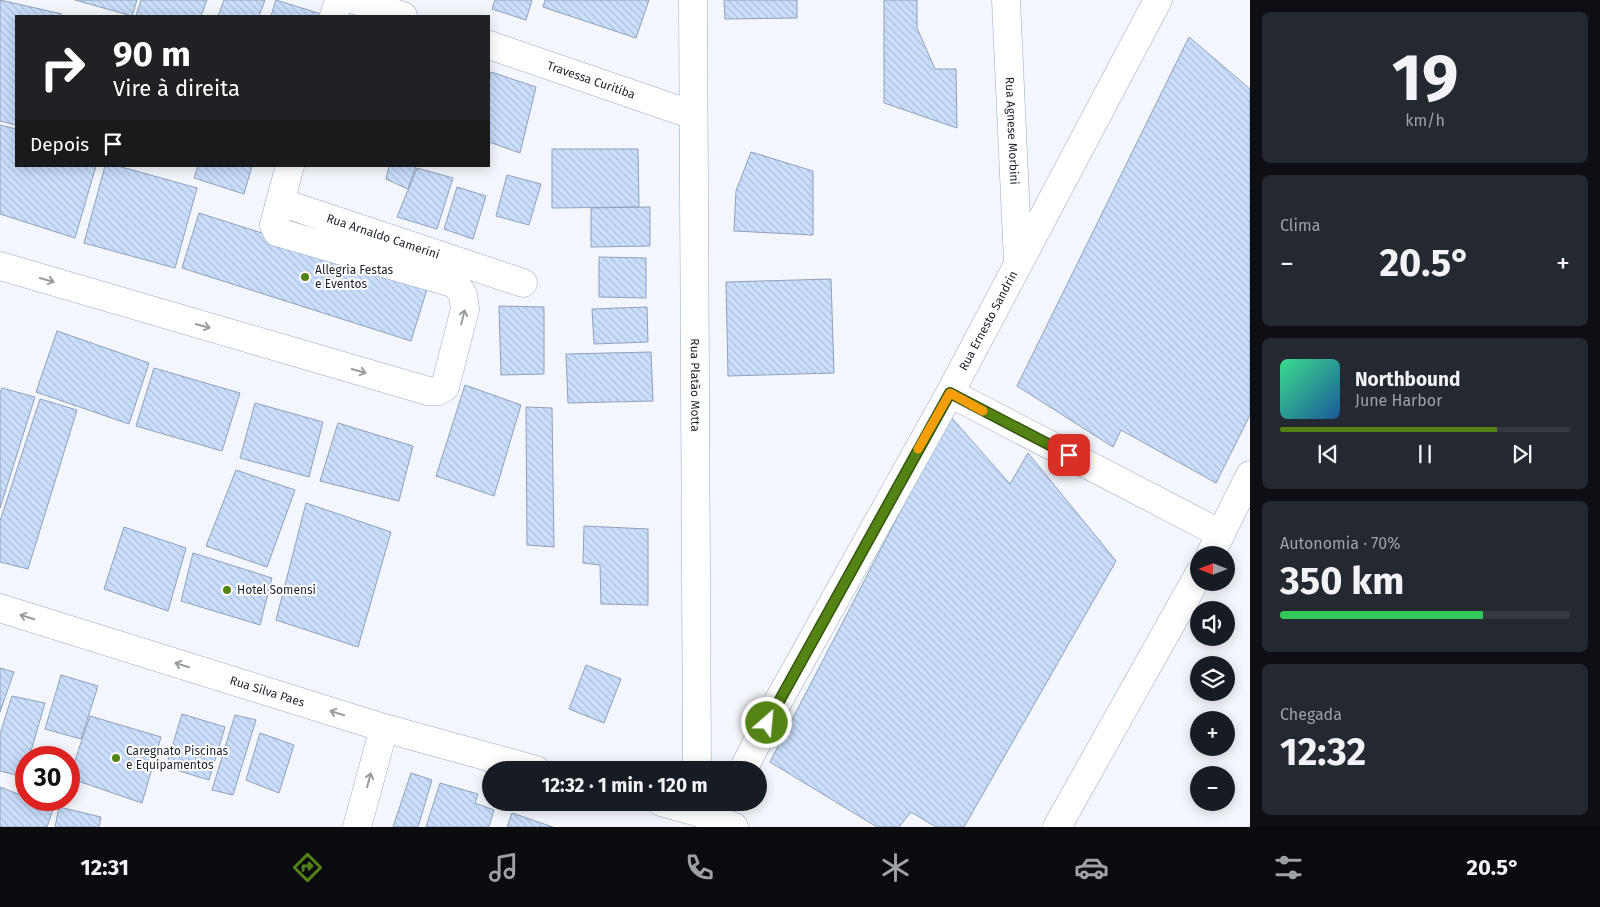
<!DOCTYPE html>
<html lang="pt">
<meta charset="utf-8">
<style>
body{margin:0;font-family:"Fira Sans",sans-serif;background:#242831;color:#f1f3f6;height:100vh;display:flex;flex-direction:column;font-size:19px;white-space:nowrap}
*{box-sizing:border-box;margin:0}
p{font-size:16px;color:#9ea1a6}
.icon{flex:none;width:28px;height:28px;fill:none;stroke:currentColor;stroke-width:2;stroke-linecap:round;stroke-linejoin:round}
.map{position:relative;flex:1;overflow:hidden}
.sheet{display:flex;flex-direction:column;gap:12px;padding:12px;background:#0d0f14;width:350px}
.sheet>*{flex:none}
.guide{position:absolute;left:15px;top:15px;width:475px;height:152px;border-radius:0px;box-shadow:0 2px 12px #0003;background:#202124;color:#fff;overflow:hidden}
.needle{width:32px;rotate:270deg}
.buttons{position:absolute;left:1190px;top:546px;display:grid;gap:10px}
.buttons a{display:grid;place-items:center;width:45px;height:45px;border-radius:50%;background:#171b24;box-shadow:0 2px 12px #0003;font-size:25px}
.speed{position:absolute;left:15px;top:746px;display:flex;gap:10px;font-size:25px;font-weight:700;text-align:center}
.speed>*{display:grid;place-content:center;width:65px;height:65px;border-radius:50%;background:#171b24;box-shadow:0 2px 12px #0003;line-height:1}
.speed .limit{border:8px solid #d22;background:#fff;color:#111}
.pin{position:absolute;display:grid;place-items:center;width:42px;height:42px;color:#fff;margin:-21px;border-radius:10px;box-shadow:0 2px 8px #0006}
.me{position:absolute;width:55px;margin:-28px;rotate:27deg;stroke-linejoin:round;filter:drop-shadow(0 0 4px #0008)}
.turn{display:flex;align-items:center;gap:18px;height:105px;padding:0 15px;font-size:22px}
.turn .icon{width:65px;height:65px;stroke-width:2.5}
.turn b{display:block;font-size:35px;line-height:42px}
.then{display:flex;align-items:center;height:48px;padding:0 15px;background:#0003;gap:10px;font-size:19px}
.big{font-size:38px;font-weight:700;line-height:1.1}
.sheet .tile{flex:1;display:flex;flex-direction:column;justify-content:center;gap:8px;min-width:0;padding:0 18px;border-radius:8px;background:#242831}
.sheet .dial{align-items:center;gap:0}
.dial b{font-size:65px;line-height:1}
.song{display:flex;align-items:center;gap:15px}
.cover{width:60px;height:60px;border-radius:8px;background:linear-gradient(135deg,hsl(150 70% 55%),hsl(210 70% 35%))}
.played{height:5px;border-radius:2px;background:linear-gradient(90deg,#528314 75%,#363941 75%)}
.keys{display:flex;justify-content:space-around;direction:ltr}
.heat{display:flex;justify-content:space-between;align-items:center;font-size:28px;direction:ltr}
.charge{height:8px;border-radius:4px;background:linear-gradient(90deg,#34c759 70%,#363941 0)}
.trip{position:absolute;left:482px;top:761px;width:285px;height:50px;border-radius:25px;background:#171b24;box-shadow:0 2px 12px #0003;font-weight:700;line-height:50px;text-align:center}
.menu{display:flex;height:80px;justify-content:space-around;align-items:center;background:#090b0e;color:#9ea1a6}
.menu .icon{width:35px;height:35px}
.menu .on{color:#528314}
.menu b{font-size:22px;color:#f1f3f6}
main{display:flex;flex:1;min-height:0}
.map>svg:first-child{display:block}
.building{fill:url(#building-back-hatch);stroke:#8fa1ba}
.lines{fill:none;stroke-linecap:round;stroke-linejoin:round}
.minor-casing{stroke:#98a9c3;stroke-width:29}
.major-casing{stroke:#98a9c3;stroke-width:29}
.minor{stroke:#fff;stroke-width:28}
.major{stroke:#fff;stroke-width:28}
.oneway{stroke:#999ca0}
.route-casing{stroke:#35550d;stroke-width:12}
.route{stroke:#528314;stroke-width:9}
.slow{stroke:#f59e0b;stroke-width:9}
.poi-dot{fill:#528314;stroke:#fff;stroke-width:2}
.labels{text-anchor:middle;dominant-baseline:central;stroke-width:4;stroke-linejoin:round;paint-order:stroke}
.street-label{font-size:12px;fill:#1d232d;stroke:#fff}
.poi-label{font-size:12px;fill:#1d232d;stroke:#fff;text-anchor:start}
</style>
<main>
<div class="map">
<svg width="1250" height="827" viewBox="0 0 1250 827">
<defs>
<pattern id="building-back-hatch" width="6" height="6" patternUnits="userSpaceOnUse" patternTransform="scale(1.25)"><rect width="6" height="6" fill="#cadffd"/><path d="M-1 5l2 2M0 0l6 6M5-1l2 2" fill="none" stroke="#adbfd9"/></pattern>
</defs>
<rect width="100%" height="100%" fill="#f3f6fc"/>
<g class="building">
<path d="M0,0L62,14L61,16H16V125L0,121Z"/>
<path d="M75,0H137L132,16Z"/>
<path d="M141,0H207L201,16H136Z"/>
<path d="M224,0H265L259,16H218Z"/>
<path d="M276,0L321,14L320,16H271Z"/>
<path d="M495,0H532L526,20L492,9Z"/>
<path d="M545,0H649L636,38L543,7Z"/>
<path d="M724,0H797V18L725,19Z"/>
<path d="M884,0H917V28L935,69H956L957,128L884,103Z"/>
<path d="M1189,37L1250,89V415L1216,483L1121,430L1113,447L1017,386Z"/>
<path d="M491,72L536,87L520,153L489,142V80Z"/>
<path d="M0,125L16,129V166H96L75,238L0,214Z"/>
<path d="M552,149H638L639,207L552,208Z"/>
<path d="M751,152L813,171V235L734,231L736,191Z"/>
<path d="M105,166H118L197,188L175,268L84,243Z"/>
<path d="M198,166H252L244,194L194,178Z"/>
<path d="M389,166H416L408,189L386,179Z"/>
<path d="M417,168L453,178L437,229L397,217Z"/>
<path d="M507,175L541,184L529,225L496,216Z"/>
<path d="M457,187L486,196L473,239L444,229Z"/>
<path d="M650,207V246L591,247V208Z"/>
<path d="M199,213L428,286L411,341L182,268Z"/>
<path d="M599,257L646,258V298L599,297Z"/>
<path d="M831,279L834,373L728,376L726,282Z"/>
<path d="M499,306L544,307V374L501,375Z"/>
<path d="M647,307L648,342L594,344L592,309Z"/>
<path d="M57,331L149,363L129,424L36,392Z"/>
<path d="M651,352L653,401L568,403L566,354Z"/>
<path d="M154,368L240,393L222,451L136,426Z"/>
<path d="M465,385L521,405L494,496L436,476Z"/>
<path d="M2,388L35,397L0,508V393Z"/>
<path d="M40,399L77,410L28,569L0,562V521Z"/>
<path d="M255,403L323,422L309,477L240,458Z"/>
<path d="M526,407L552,408L554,547L527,545Z"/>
<path d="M950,416L1010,484L1028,453L1116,561L964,827H936L911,812L899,827H877L770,762Z"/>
<path d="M338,423L413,446L399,501L320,481Z"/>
<path d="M236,470L295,490L267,567L206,546Z"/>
<path d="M306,503L391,532L358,647L276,620Z"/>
<path d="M584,526L648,529V605L601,604L600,565L583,563Z"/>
<path d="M124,527L186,548L168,611L104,589Z"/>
<path d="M193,553L272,578L260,625L181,601Z"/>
<path d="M586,665L621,679L604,723L569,709Z"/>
<path d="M0,668L14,672L0,712Z"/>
<path d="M61,675L98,686L81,739L45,729Z"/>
<path d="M12,696L45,703L29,758H26L24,777L0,771V734Z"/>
<path d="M182,714L225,727L209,780L166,767Z"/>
<path d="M235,715L256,720L233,795L212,790Z"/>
<path d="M90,716L161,737L142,803L69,778Z"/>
<path d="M260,733L294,745L279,793L246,780Z"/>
<path d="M411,773L432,780L418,827H393Z"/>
<path d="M440,783L478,794L475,803L494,810L489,827H426Z"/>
<path d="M0,787L26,797V800H36L54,806L47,827H0Z"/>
<path d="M59,807L101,817L99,827H55Z"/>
<path d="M512,813L553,827H507Z"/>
</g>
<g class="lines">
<defs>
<g id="minor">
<path d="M355,0L403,16"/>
<path id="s1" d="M693,0L697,770"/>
<path id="s2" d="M1006,0L1018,262"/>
<path d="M334,16L339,0"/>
<path id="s3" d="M489,45L693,115"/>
<path id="s4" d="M290,166L280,202L523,283"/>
<path d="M0,266L428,391H439L445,387L465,309L463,295L456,284L277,232L274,225L280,202"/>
<path d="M950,393L1221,534"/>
<path d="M1210,555L1250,475"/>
<path d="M384,728L536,770"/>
<path id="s5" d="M743,770L775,707L950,393L1158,0"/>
<path d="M661,802L697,812L734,827"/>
<path d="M1057,827L1199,574"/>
</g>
<g id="major">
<path id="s6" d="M0,608L384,728L357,827"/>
</g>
</defs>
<use href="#minor" class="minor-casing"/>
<use href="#major" class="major-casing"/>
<use href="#minor" class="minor"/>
<use href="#major" class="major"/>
</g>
<defs><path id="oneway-shaft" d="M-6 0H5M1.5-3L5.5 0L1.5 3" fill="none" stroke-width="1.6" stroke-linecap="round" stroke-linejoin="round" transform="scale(1.25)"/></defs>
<g class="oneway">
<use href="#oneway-shaft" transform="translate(47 280) rotate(16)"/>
<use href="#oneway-shaft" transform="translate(463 317) rotate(-76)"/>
<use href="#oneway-shaft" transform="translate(203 326) rotate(16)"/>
<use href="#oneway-shaft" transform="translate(359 371) rotate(16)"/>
<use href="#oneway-shaft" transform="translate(27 617) rotate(-162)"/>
<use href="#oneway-shaft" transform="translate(182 665) rotate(-163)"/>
<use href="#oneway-shaft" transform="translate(337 713) rotate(-163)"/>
<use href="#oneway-shaft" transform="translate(369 780) rotate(-75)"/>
</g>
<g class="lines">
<defs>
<path id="route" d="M767,723L950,393L1069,455"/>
</defs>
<use href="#route" class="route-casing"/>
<use href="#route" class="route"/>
<path class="slow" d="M918,449L950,393L983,411"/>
</g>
<g class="poi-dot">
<circle cx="305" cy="277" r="5"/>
<circle cx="227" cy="590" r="5"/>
<circle cx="116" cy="758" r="5"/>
</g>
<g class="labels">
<g class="street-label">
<text stroke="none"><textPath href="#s3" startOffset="108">Travessa Curitiba</textPath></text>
<text stroke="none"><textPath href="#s2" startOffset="131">Rua Agnese Morbini</textPath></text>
<text stroke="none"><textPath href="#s4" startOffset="146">Rua Arnaldo Camerini</textPath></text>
<text stroke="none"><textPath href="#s5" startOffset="512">Rua Ernesto Sandrin</textPath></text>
<text stroke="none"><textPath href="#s1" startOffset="385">Rua Platão Motta</textPath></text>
<text stroke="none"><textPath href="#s6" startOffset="280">Rua Silva Paes</textPath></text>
</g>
<g class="poi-label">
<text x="315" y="270">Allegria Festas<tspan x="315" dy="14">e Eventos</tspan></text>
<text x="237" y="590">Hotel Somensi</text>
<text x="126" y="751">Caregnato Piscinas<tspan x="126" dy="14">e Equipamentos</tspan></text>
</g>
</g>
</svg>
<div class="buttons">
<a><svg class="needle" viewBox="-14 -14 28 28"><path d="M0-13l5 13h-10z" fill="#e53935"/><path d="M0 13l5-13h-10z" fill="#9ea1a6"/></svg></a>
<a><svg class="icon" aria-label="sound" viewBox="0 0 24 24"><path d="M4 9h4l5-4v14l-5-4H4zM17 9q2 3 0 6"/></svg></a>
<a><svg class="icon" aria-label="layers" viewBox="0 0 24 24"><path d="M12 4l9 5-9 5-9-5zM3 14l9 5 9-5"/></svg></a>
<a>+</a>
<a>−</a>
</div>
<div class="speed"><div class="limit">30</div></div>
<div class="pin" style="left:1069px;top:455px;background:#d93025"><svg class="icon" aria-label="arrive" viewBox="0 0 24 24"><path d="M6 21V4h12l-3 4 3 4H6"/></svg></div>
<svg class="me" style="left:767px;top:723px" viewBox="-20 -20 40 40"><circle r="17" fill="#528314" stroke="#fff" stroke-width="3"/><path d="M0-11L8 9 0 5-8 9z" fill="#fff"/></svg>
<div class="trip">12:32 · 1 min · 120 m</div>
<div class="guide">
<div class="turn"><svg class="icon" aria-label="right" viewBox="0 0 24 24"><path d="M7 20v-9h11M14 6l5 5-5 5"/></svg><div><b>90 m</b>Vire à direita</div></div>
<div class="then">Depois<svg class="icon" aria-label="arrive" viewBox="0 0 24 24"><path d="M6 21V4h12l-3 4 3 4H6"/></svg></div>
</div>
</div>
<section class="sheet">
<div class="tile dial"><b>19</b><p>km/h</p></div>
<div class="tile"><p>Clima</p>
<div class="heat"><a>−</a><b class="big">20.5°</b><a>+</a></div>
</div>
<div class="tile">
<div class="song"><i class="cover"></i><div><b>Northbound</b><p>June Harbor</p></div></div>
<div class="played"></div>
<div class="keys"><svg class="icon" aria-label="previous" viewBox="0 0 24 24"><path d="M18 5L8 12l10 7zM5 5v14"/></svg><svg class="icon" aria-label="pause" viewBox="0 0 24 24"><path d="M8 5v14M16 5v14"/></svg><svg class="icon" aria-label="next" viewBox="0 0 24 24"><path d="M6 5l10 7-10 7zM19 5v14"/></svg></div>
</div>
<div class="tile"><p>Autonomia · 70%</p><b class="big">350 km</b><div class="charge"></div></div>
<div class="tile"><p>Chegada</p><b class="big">12:32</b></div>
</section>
</main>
<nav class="menu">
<b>12:31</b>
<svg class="icon on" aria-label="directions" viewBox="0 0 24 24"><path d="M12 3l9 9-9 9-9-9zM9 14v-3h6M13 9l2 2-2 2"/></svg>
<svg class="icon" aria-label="music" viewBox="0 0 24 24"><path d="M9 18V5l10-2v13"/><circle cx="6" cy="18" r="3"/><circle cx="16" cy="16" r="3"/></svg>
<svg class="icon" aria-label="phone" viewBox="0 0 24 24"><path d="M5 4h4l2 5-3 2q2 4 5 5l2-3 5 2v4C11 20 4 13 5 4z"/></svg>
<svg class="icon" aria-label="climate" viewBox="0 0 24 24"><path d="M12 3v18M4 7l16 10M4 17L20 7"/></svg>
<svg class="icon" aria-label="car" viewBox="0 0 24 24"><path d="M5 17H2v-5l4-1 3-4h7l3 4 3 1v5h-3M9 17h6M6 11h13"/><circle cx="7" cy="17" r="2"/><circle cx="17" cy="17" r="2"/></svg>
<svg class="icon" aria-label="filters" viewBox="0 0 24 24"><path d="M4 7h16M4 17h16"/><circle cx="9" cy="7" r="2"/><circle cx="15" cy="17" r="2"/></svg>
<b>20.5°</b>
</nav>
